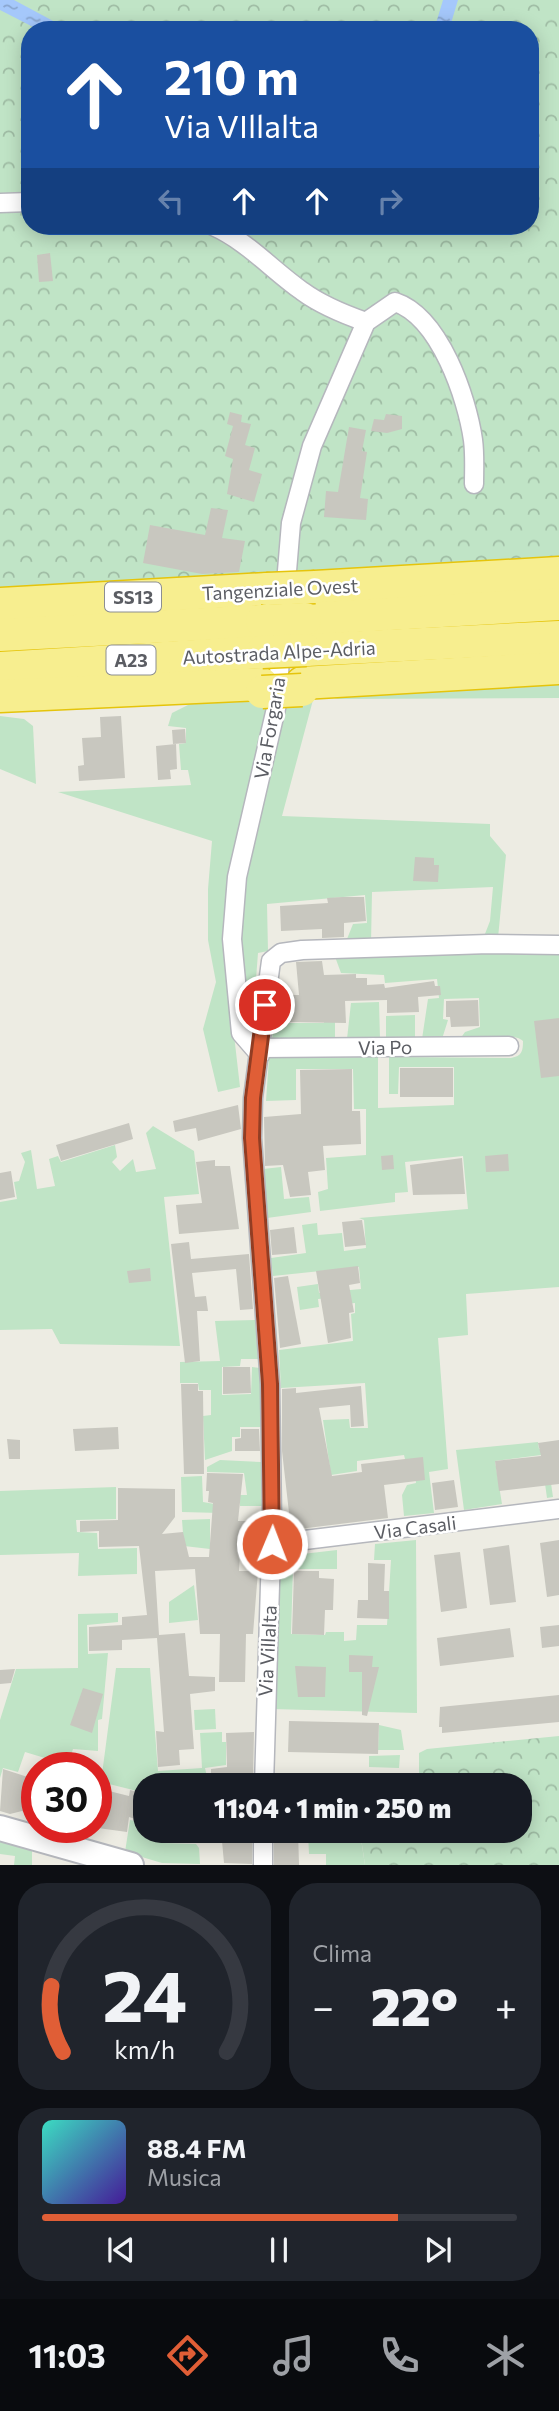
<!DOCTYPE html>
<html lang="it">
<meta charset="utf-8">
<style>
body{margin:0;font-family:Commissioner,sans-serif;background:#20242c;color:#f1f3f6;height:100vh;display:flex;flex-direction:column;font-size:26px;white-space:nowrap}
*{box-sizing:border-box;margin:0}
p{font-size:23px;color:#9ea1a6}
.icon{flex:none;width:38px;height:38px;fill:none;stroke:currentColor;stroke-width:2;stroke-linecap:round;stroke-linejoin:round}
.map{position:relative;height:1865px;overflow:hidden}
.drawer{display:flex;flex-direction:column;gap:18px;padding:18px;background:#0d0f14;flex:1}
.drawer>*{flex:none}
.guide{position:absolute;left:21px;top:21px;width:518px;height:214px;border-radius:28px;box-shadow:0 4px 18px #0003;background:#1a4fa0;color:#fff;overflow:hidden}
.speed{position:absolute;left:21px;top:1752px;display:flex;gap:14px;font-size:35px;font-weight:700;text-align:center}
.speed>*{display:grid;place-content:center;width:91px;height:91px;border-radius:50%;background:#171b24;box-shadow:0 4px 18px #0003;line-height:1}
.speed .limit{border:10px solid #d22;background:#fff;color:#111}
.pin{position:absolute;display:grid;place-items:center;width:60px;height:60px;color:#fff;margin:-30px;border:4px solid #fff;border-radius:50%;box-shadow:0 2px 7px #0007}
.me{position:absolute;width:77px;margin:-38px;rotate:1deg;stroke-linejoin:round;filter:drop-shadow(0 0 5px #0008)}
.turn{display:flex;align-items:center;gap:24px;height:147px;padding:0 28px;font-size:32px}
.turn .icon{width:91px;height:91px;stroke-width:2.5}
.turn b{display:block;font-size:49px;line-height:60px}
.lanes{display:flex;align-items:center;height:66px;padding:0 28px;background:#0003;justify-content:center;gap:35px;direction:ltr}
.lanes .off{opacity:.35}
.big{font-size:52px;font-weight:800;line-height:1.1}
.drawer .card{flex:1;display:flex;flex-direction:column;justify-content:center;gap:10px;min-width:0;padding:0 24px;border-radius:28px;background:#20242c}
.drawer .dial{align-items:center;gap:0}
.dial svg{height:182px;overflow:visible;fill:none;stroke:#363941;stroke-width:7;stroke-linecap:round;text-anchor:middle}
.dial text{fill:#f1f3f6;stroke:none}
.song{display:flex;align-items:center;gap:21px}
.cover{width:84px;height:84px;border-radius:10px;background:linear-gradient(135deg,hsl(170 70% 55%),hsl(260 70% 35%))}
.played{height:7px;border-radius:4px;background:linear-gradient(90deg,#e05e36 75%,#363941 75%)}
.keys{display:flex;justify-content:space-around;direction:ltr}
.heat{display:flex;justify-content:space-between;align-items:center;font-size:38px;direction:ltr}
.drawer .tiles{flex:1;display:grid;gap:18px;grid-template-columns:1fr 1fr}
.card:last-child{grid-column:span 2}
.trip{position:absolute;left:133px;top:1773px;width:399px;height:70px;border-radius:28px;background:#171b24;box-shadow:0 4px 18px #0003;font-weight:800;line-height:70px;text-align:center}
.tab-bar{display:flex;height:112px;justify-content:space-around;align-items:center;background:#090b0e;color:#9ea1a6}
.tab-bar .icon{width:49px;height:49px}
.tab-bar .current{color:#e05e36}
.tab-bar b{font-size:32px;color:#f1f3f6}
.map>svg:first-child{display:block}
.green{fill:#c0e4c6}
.park{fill:url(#park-crowns);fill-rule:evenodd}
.water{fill:url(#water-ripples)}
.building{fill:#c8c7bf}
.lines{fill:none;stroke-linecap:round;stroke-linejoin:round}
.street-casing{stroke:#b5b7bd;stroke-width:21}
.secondary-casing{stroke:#b6b8be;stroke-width:28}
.highway-casing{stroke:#e5c40b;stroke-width:35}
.street{stroke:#fff;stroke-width:18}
.secondary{stroke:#fff;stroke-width:24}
.highway{stroke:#f7ee8f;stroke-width:32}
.highway-bridge-casing{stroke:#e5c40b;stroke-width:35;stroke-linecap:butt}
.highway-bridge{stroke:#f7ee8f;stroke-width:32}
.route-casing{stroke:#923d23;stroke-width:18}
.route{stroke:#e05e36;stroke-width:12}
.labels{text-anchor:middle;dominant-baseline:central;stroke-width:5;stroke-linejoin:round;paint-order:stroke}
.shield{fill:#fff;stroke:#8c8e92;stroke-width:2}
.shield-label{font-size:18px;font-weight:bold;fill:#5b5d63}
.street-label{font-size:19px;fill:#5b5d63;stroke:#fff}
</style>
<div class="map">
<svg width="559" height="1865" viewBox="0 0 559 1865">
<defs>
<pattern id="park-crowns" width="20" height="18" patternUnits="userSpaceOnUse" patternTransform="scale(1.75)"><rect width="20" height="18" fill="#c0e4c6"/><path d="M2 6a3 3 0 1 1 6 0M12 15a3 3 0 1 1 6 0" fill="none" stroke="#9fbca4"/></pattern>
<pattern id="water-ripples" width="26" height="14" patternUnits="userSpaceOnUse" patternTransform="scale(1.75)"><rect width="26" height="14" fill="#a5c8fb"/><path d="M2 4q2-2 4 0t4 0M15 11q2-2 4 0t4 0" fill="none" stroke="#89a6cf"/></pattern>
</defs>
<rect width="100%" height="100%" fill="#edece3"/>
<g class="green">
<path d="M559,677V698L334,699L371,688Z"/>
<path d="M313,700L282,816L490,824V836L506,855L498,938L483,939L490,921L493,887L372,892L371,943L345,944L353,924L367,923L365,895L267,904L268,951L258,953L252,1031L247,1027L239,940L243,879L284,701Z"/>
<path d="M272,701L250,798L230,1000L240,1087L218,1092L203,1029L216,982L208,940V889L212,841L58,792L191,785L188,770H181L179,744L186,743V728L168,726L172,713L190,704Z"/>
<path d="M0,716L24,719L33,726L36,784L0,769Z"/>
<path d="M559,950V1287L466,1294L468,1335L438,1338L448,1469L429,1472L434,1513L404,1516L402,1495L407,1485L416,1483L414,1463H406L404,1455L357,1461V1471L331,1475L323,1420L349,1419L350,1428H368L365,1383L281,1388L279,1350L353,1341L351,1314L355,1313V1303L333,1305L331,1298L318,1299L319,1307L300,1310L297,1287L318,1284L319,1293L361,1289L359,1267L273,1276L271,1258L306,1253L302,1225L317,1223L318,1235L342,1233L344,1251L366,1248L364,1220L359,1218L468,1209L463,1156L405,1162L408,1192L395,1193V1202L320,1211L318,1192L328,1189L326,1158L366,1155V1109H354L353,1069H296V1100L266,1101L269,1058L378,1057V1108L454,1105V1067H399L398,1094H389V1057L511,1058C522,1056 523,1051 523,1041C514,1031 476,1039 460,1039L465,1032L480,1027L479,998L444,999L443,1019L448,1020L442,1039H422L428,999L439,998L437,979L385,983L384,975L341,973L334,954Z"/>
<path d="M379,1002L380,1039H347L351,1003Z"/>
<path d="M325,1007L335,1013V1039L272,1040L274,1023H324Z"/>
<path d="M415,1015V1039H386V1016Z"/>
<path d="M153,1126L194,1151L199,1194L164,1197L180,1346L60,1344L52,1329L0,1330V1202L17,1199L14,1182L19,1181L25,1162L21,1153L31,1150L37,1189L55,1186L49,1159L58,1156L61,1162L115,1145L117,1157L112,1162L120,1171L133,1159L136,1172L156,1169L146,1133Z"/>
<path d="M281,1167L284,1199L309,1197L311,1212L267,1218L263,1169Z"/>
<path d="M255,1320L258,1359H241L240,1366L222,1367V1395L251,1394L252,1367L260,1368L261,1427H240V1437H232V1451L205,1460L203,1416L211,1415V1390H199L198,1383H180V1362L220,1361L215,1321Z"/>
<path d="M538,1442L539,1449H546L553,1497L547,1498L541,1455L495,1461L502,1504L464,1510L456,1450Z"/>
<path d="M220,1460L261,1462L262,1506H240V1495H247L244,1473L207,1472V1467Z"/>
<path d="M202,1476L203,1502L220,1505V1513L182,1512L181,1477Z"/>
<path d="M116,1487V1519L76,1520L77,1532L97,1533L98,1549L137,1548V1574L78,1576L79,1553L0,1555V1491Z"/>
<path d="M210,1519V1549L184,1546L182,1520Z"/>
<path d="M242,1535L260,1536V1554L241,1552Z"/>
<path d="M416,1540L417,1713L272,1709L279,1560L285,1556L337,1550V1569H293L291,1634L325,1635L326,1632H344V1641L356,1640L357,1625H387L391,1560H374L375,1544Z"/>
<path d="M194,1585L198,1620L169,1623V1602Z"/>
<path d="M118,1613V1622L87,1625L88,1654L108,1653L102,1719L98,1720V1751L73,1749L68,1765L25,1752L18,1772L3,1768L0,1778V1720L16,1669L78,1668V1614Z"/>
<path d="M116,1668H150L158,1771L202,1768L200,1733L222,1732V1742H226V1765L205,1768L209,1785H145V1793L101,1782Z"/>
<path d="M215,1709L216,1729L195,1730L194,1710Z"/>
<path d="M379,1725L401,1730L404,1750H378Z"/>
<path d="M400,1755L399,1768L369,1767V1756Z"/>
<path d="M130,1820L145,1823V1830L161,1831L162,1843L196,1844L199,1848L200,1864L162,1863L125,1852Z"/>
<path d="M308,1833H333V1839H361L365,1865H326V1854H309Z"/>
<path d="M0,1839L32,1848V1865H14L15,1856L0,1854Z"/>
</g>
<g class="park">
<path d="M0,0H559V559L0,592ZM30,30H530V226H30Z"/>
<path d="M559,1736V1865H365L360,1831L520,1830V1785H419V1753L427,1749Z"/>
</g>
<g class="water">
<path d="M0,0H14L70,30H39L0,10Z"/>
<path d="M443,0H458L449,30H434Z"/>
</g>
<g class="building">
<path d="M50,253L53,281L39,282L37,255Z"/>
<path d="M230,412L242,415L241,422L251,424L245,445L255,448L249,470L262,474L254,502L227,494L233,459L225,456L233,426L227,424Z"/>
<path d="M386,414L402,416V429L387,433L371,431L374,419L384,420Z"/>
<path d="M349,427L366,430L362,451L367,452L360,498L368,499L366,520L324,517L326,491L338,492Z"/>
<path d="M211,508L228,510L222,538L245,541L239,572L202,574L143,563L150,525L205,535Z"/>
<path d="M121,716L125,778L79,781L78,766L84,765L82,738L101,737L100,717Z"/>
<path d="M185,729L186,743L173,744L172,730Z"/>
<path d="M176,744L177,769L170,770L171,779L158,780L156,746Z"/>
<path d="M415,857L434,858V865H439L438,882L413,881Z"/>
<path d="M342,897H364L366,921L344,923V937L322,938V929L281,931L280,906L328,903L327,898Z"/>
<path d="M322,961L324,975L356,974V978H367V985L384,984L385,988L434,981L435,986H440L441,995L418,997L419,1012L387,1013V1000L345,1001L346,1023L288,1022V995H299L296,962Z"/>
<path d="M478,1000L479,1026L451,1027L450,1017H446V1001Z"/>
<path d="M559,1018V1076L541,1078L534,1021Z"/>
<rect x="400" y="1068" width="53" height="29"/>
<path d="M352,1069V1111H360L361,1144L323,1146L325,1170L308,1172L311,1195L290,1197L283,1165L265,1166L264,1117L301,1114L300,1070Z"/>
<path d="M238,1105L241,1129L198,1141L196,1128L175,1132L173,1121Z"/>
<path d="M129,1123L133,1139L61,1161L56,1145Z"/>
<path d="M508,1154L509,1171L486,1172L485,1156Z"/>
<path d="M393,1155L394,1169L382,1170L381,1156Z"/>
<path d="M462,1158L465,1194L413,1195L410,1165Z"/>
<path d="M215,1160V1166H230L239,1229L179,1234L176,1205L202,1203L196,1162Z"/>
<path d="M11,1171L15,1197L0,1200V1173Z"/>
<path d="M362,1220L366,1245L345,1247L342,1222Z"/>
<path d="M294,1227L297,1253L272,1255L270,1230Z"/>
<path d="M189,1242L191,1259L249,1254L253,1309L240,1310L236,1269L192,1273L195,1297L206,1296L208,1311H197L200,1361L185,1363L171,1244Z"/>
<path d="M358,1266L360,1283L349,1285L354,1312L349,1313L351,1338L328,1343L316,1271Z"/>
<path d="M150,1268L151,1281L129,1283L127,1271Z"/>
<path d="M288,1276L301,1344L280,1348L274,1278Z"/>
<path d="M223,1367H250L251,1393L223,1394Z"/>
<path d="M181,1384H198V1391H203L204,1474H184Z"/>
<path d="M361,1386L364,1426L351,1427L350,1405L319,1408L332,1476L362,1472L361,1464L423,1457L425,1480L384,1485L388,1518L291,1530L282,1451V1389L296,1388V1393Z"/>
<path d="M118,1427L119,1449L75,1451L73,1429Z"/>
<path d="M241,1429H259L260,1451H235V1439L241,1438Z"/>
<path d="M7,1439L20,1440V1459H9Z"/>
<path d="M559,1440V1484L499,1491L495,1461L541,1456L538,1443Z"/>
<path d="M207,1473L243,1474L238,1521H261L260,1535L241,1534L239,1571H258L253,1634H246L245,1682H219L220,1634H200L195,1569L155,1571L159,1635L185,1633L189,1676L215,1677V1691L190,1694L194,1749L179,1750L180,1765L158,1767L156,1731L164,1732L157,1638L122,1640V1650L89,1651V1627L122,1625V1617L147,1615L139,1546L99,1547V1531L80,1532V1521L118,1520V1488L175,1489V1517L162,1534L183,1532L189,1557H209L213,1503L208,1502L209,1491H206Z"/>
<path d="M454,1480L458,1507L435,1510L432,1483Z"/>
<path d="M559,1540V1595L547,1597L540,1543Z"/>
<path d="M509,1545L516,1602L490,1605L483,1549Z"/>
<path d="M460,1552L467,1608L441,1612L434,1555Z"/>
<path d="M368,1563L385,1564L384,1591H389V1619L357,1618L358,1600H368Z"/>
<path d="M294,1571H319V1578L334,1579L333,1610H325L324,1635L292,1634Z"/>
<path d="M559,1625V1646L542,1648L540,1627Z"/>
<path d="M510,1628L514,1657L440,1666L437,1638Z"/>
<path d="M349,1655L373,1656L372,1667H379L367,1716L362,1715V1672H349Z"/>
<path d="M295,1666L326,1667L325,1697H298Z"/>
<path d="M15,1669L11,1683L0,1684V1670Z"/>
<path d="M83,1688L103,1694L92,1733L70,1725Z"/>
<path d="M559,1695V1722L442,1733V1727H439L440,1707Z"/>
<path d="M289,1721L379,1723L378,1754L288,1752Z"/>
<path d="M254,1732L253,1779L231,1780V1785H211V1769L227,1767L226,1733Z"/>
<path d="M3,1769L37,1780V1818L22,1811L10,1814L0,1811Z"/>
<path d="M105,1790L129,1796L130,1790L145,1794V1822L129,1817L127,1832L98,1828Z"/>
<path d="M221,1830H252V1864L224,1863Z"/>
<path d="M274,1830H298L299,1865H274Z"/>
</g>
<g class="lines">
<defs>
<g id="street">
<path d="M0,203L30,202"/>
<path d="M213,226C247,241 272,270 302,291C321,305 343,314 366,322"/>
<path d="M285,595L291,523L312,446L366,322L395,302C440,317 467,398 473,440C475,455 474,470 474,484"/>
<path d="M261,1048L509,1046"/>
<path d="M260,1055L241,1033L232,939L237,877L277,704L281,643"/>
<path d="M272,1544L559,1509"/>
<path d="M264,1785L272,1518L270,1384L252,1138L253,1098L271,961L281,953L302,950L489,944L559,945"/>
<path d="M263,1865V1830"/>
</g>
<path id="secondary" d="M0,1828L131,1865"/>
<g id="highway">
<path d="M315,587L559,573"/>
<path d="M0,604L267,589"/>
<path d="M305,619L559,604"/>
<path d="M0,635L262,621"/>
<path d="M306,650L559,637"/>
<path d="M0,668L262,652"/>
<path d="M302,683L559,668"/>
<path d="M0,696L262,684"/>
</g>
</defs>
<use href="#street" class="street-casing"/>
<use href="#secondary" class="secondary-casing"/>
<use href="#highway" class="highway-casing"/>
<use href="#street" class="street"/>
<use href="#secondary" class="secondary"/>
<use href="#highway" class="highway"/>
<defs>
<g id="highway-bridge">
<path d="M267,589L315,587"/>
<path d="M262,621L305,619"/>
<path d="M262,652L306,650"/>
<path d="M262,692L302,690"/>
</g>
</defs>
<use href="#highway-bridge" class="highway-bridge-casing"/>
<use href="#highway-bridge" class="highway-bridge"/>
</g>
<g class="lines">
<defs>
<path id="route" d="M265,1005L253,1098L252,1138L270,1384L272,1544"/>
</defs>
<use href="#route" class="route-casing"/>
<use href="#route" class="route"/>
</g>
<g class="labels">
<g class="shield">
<rect x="105" y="582.5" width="56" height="29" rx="5"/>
<rect x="106.5" y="645.5" width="49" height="29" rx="5"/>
</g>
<g class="shield-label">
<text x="133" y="597">SS13</text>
<text x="131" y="660">A23</text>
</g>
<g class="street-label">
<text transform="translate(280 589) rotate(-3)">Tangenziale Ovest</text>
<text transform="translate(279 652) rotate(-3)">Autostrada Alpe-Adria</text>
<text transform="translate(269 728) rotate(-80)">Via Forgaria</text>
<text transform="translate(385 1047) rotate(-1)">Via Po</text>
<text transform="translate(415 1527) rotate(-7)">Via Casali</text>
<text transform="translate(267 1651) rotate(-87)">Via Villalta</text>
</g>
</g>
</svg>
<div class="speed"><div class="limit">30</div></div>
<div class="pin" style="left:265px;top:1005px;background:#d93025"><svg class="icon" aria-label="arrive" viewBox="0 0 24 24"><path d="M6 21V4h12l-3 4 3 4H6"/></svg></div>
<svg class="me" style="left:272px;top:1544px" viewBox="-20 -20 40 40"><circle r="17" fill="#e05e36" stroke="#fff" stroke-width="3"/><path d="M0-11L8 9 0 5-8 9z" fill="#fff"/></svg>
<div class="trip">11:04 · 1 min · 250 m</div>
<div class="guide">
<div class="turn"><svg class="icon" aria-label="ahead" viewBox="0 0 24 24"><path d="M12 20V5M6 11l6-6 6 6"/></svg><div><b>210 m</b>Via VIllalta</div></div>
<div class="lanes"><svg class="icon off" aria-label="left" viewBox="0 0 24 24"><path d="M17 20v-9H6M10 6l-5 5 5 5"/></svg><svg class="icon" aria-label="ahead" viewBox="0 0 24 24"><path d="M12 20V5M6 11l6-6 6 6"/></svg><svg class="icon" aria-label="ahead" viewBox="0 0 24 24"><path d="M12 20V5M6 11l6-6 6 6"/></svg><svg class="icon off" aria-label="right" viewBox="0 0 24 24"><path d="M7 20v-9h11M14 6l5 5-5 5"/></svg></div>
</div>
</div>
<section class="drawer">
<div class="tiles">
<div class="card dial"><svg viewBox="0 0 100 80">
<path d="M14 69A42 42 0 1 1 86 69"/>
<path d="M14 69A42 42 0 0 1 9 40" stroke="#e05e36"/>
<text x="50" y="56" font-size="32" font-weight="700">24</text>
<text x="50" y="72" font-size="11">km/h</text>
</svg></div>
<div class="card"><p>Clima</p>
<div class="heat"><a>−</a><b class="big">22°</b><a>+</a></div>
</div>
<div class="card">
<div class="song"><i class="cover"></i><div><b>88.4 FM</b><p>Musica</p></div></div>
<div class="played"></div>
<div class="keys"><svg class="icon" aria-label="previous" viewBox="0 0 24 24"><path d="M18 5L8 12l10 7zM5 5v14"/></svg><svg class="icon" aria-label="pause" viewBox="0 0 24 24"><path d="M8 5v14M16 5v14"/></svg><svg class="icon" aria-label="next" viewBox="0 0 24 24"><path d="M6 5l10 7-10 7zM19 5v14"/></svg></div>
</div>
</div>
</section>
<nav class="tab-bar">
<b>11:03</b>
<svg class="icon current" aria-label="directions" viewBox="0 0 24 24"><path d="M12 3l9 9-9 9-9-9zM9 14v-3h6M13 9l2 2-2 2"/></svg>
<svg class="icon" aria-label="music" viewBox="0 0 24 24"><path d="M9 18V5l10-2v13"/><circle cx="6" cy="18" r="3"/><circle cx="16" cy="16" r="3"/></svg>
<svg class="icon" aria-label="phone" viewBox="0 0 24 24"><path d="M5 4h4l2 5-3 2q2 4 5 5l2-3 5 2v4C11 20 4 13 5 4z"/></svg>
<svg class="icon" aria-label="climate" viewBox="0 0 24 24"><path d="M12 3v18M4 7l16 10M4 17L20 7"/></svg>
</nav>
